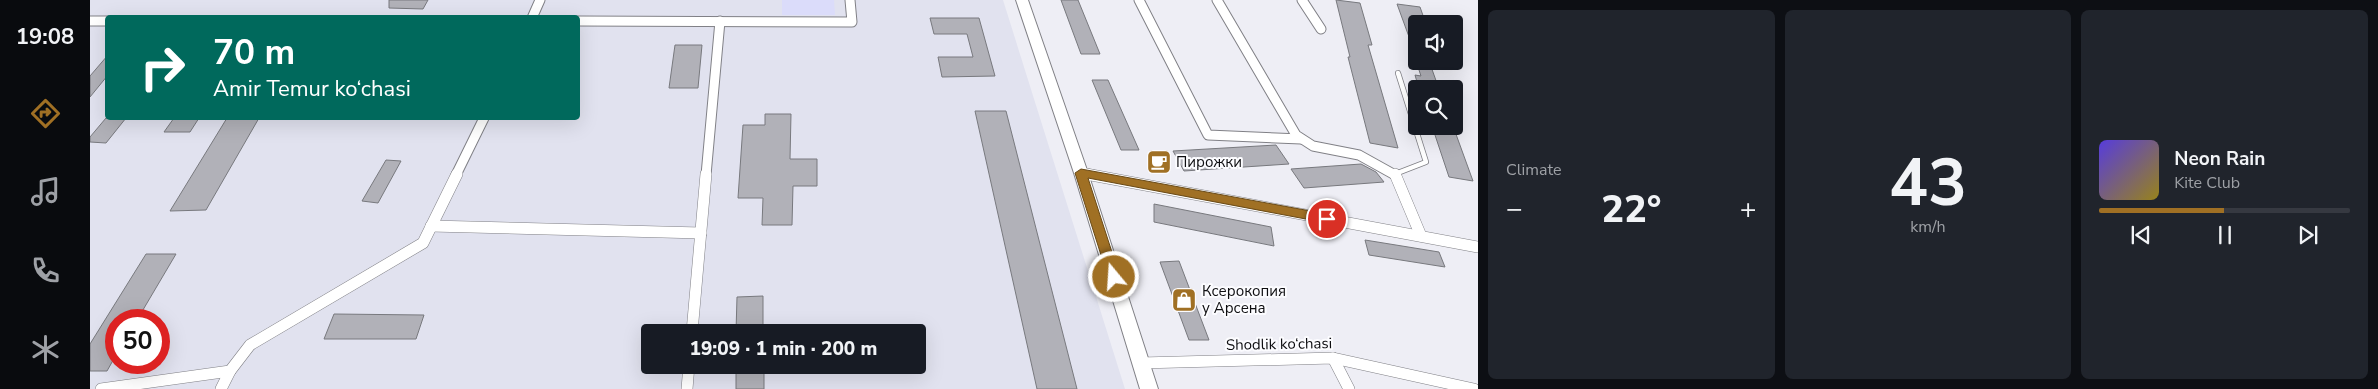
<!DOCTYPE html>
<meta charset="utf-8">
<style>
body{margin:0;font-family:"Nunito Sans",sans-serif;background:#20242c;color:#f1f3f6;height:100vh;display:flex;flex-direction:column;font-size:19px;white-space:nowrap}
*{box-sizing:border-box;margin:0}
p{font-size:16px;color:#9ea1a6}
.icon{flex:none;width:28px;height:28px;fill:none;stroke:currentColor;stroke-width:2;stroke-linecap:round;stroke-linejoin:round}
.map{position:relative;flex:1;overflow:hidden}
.details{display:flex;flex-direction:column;gap:10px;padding:10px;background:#0d0f14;width:900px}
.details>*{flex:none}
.banner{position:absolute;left:15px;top:15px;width:475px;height:105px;border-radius:5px;box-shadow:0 5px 20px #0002;background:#00695c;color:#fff;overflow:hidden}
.fabs{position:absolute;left:1318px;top:15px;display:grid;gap:10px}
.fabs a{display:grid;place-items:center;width:55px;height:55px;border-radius:5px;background:#171b24;box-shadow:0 5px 20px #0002;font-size:25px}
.speed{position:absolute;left:15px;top:309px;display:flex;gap:10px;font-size:25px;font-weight:700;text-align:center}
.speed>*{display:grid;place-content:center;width:65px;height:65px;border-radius:50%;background:#171b24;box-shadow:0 5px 20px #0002;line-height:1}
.speed .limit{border:8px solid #d22;background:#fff;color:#111}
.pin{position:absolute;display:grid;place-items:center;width:42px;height:42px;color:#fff;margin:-21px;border:2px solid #fff;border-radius:50%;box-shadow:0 1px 5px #0007}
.me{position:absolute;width:55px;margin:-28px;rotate:342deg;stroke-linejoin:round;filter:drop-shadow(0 0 4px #0008)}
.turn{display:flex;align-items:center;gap:18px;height:105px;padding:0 25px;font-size:22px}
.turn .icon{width:65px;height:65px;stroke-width:2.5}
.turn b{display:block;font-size:35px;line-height:42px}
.big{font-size:38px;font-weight:800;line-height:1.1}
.details .tile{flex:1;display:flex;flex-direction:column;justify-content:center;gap:8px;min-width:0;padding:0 18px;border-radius:8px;background:#20242c}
.details .dial{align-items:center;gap:0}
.dial b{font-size:65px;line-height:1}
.song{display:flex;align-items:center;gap:15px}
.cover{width:60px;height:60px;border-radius:8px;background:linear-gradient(135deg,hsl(250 70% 55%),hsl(50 70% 35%))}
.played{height:5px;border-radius:2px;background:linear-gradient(90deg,#a07024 50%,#363941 50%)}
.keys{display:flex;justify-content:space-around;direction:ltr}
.heat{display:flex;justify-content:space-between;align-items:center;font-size:28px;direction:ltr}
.details .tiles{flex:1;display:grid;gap:10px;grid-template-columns:repeat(3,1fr)}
.trip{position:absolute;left:551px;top:324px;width:285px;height:50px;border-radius:5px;background:#171b24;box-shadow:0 5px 20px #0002;font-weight:800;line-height:50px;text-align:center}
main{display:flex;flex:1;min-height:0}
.dock{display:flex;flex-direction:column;width:90px;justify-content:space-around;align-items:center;background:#090b0e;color:#9ea1a6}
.dock .icon{width:35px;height:35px}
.dock .selected{color:#a07024}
.dock b{font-size:22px;color:#f1f3f6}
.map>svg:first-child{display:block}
.built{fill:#e1e2ef;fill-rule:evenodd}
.green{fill:#dbdcfa}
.building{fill:#b1b1b8;stroke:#78797e}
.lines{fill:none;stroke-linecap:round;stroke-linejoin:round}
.service-casing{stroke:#808086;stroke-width:6}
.minor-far1-casing{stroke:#808086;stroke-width:11}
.minor-casing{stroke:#808086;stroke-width:12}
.secondary-casing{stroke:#808086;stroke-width:2}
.service{stroke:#fff;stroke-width:4.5}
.minor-far1{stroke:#fff;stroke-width:9}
.minor{stroke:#fff;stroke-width:11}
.secondary{fill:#fff;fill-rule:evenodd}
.route{fill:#a07024;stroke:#684917}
.labels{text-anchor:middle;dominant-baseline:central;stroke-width:4;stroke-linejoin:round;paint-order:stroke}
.poi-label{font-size:15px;fill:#0d0d10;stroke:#fcfcff;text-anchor:start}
.street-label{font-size:15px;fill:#0d0d10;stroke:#fcfcff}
</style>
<main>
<nav class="dock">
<b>19:08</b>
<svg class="icon selected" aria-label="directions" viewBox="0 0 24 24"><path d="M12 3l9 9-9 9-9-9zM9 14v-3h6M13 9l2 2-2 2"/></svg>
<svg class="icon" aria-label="music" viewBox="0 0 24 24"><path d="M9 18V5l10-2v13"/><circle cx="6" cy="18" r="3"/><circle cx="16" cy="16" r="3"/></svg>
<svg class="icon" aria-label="phone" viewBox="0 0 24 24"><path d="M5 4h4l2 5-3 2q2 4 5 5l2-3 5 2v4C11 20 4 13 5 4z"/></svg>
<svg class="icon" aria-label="climate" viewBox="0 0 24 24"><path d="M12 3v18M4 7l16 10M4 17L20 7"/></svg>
</nav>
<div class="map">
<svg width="1388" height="389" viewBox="0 0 1388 389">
<rect width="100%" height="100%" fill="#eeeef5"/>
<path class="built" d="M0,0H913L1035,389H0ZM18,18H488V118H18ZM26,320H69V362H26ZM560,332H828V365H560Z"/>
<path class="green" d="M692,0H744L745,15H692Z"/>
<g class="building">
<path d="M299,0H338L333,9L299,8Z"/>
<path d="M971,0H988L1010,54H991Z"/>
<path d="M1246,0L1270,3L1282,45H1278L1308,148L1280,143L1258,57H1260Z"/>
<path d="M1307,4L1330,7L1336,24H1326V56Z"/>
<path d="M840,18H889L905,76L852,77L848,57H883L877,34H844Z"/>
<path d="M585,45H612L608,88H579Z"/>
<path d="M18,55V75L0,97V76Z"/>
<path d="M1326,61H1339L1349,89H1329L1325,75L1331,76Z"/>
<path d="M1002,80H1018L1049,150H1031Z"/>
<path d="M885,111H916L987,389H947Z"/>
<path d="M675,114H701L700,159H727V186H703L702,225H672L673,198H648L653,125H675Z"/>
<path d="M16,118H36L16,143L0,142V137Z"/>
<path d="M84,118H109L100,132H74Z"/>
<path d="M137,118H169L116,210L80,211Z"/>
<path d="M1342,126H1363L1383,181L1359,177Z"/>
<path d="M1186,145L1199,164L1094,171L1083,151Z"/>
<path d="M296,160L311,161L288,203L272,201Z"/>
<path d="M1271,164L1286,172L1294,182L1214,188L1201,169Z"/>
<path d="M1064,204L1181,227L1184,246L1064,222Z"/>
<path d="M1275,240L1349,252L1355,267L1279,255Z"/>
<path d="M56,254H86L47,320H26V355L17,371H0V344Z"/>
<path d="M1089,261L1119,340H1099L1070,262Z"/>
<path d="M673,296V332H646L647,297Z"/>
<path d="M244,314L334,315L326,339H234Z"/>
<rect x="646" y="365" width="28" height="24"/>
</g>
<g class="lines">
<defs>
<path id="service" d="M1305,174L1336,162L1308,73"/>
<g id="minor-far1">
<path d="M1049,0L1118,135L1211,139"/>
<path d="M1127,0L1206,135L1223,146L1269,155L1305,175"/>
<path d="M1212,0L1231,29"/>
<path d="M442,18L450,0"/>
<path d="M0,21H18"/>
<path d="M488,21L762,22L760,0"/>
<path d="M991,173L1003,175"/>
<path d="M366,175L394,118"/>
<path d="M616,175L630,21"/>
</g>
<g id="minor">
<path d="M996,174L1388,247"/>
<path d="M1305,174L1331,236"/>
<path d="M341,226L611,233"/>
<path d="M602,332L616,174"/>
<path d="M1243,358L1259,389"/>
<path d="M1051,363L1243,358L1384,389"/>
<path d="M11,389L140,371L160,345L333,243L367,174"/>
<path d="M131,389L140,371"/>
<path d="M597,389L599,365"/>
</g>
<path id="secondary" d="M926,0H938L998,173L1068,389H1050L984,173Z"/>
</defs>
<use href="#service" class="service-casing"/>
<use href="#minor-far1" class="minor-far1-casing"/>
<use href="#minor" class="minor-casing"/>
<use href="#secondary" class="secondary-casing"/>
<use href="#service" class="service"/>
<use href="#minor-far1" class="minor-far1"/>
<use href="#minor" class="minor"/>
<use href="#secondary" class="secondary"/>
</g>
<path class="route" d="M991,169L1237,214L1242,219L1237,223L998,178L1030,277L1024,282L1018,277L985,173Z"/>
<defs>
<symbol id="cafe-square" viewBox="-11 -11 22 22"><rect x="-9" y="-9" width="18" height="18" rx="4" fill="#a07024" stroke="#fcfcff"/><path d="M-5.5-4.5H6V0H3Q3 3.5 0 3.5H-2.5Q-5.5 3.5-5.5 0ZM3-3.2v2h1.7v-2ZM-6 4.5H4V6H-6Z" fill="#fff"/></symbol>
<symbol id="shop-square" viewBox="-11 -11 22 22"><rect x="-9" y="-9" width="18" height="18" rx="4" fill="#a07024" stroke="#fcfcff"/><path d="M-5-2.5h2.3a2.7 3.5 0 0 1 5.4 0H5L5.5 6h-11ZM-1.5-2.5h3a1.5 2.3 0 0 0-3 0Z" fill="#fff"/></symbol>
</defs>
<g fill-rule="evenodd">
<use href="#cafe-square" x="1055" y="148" width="28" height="28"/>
<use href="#shop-square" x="1080" y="286" width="28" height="28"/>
</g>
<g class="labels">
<g class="poi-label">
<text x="1086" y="162">Пирожки</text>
<text x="1112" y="291">Ксерокопия<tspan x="1112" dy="17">у Арсена</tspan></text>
</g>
<g class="street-label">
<text transform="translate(1189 344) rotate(-1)">Shodlik ko‘chasi</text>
</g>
</g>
</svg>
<div class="fabs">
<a><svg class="icon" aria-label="sound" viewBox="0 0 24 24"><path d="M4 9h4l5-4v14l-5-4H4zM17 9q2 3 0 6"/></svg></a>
<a><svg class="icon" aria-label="search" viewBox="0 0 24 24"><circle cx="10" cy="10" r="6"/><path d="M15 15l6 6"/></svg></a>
</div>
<div class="speed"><div class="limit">50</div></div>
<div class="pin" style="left:1237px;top:219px;background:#d93025"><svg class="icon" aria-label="arrive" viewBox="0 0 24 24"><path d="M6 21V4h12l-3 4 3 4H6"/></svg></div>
<svg class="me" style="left:1024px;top:277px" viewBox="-20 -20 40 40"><circle r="17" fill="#a07024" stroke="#fff" stroke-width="3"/><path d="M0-11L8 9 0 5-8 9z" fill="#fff"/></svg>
<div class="trip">19:09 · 1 min · 200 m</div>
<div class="banner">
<div class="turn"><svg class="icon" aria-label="right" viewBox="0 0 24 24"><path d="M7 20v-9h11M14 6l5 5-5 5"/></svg><div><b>70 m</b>Amir Temur ko‘chasi</div></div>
</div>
</div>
<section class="details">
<div class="tiles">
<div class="tile"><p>Climate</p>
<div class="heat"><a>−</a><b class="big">22°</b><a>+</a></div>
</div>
<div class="tile dial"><b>43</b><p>km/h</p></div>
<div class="tile">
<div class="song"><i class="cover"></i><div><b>Neon Rain</b><p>Kite Club</p></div></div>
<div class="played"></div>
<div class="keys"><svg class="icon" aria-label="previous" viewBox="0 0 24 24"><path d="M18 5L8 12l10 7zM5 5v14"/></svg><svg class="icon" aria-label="pause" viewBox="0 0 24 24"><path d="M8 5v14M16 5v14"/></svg><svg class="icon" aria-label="next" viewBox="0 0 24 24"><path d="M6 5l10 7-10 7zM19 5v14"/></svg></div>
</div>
</div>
</section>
</main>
